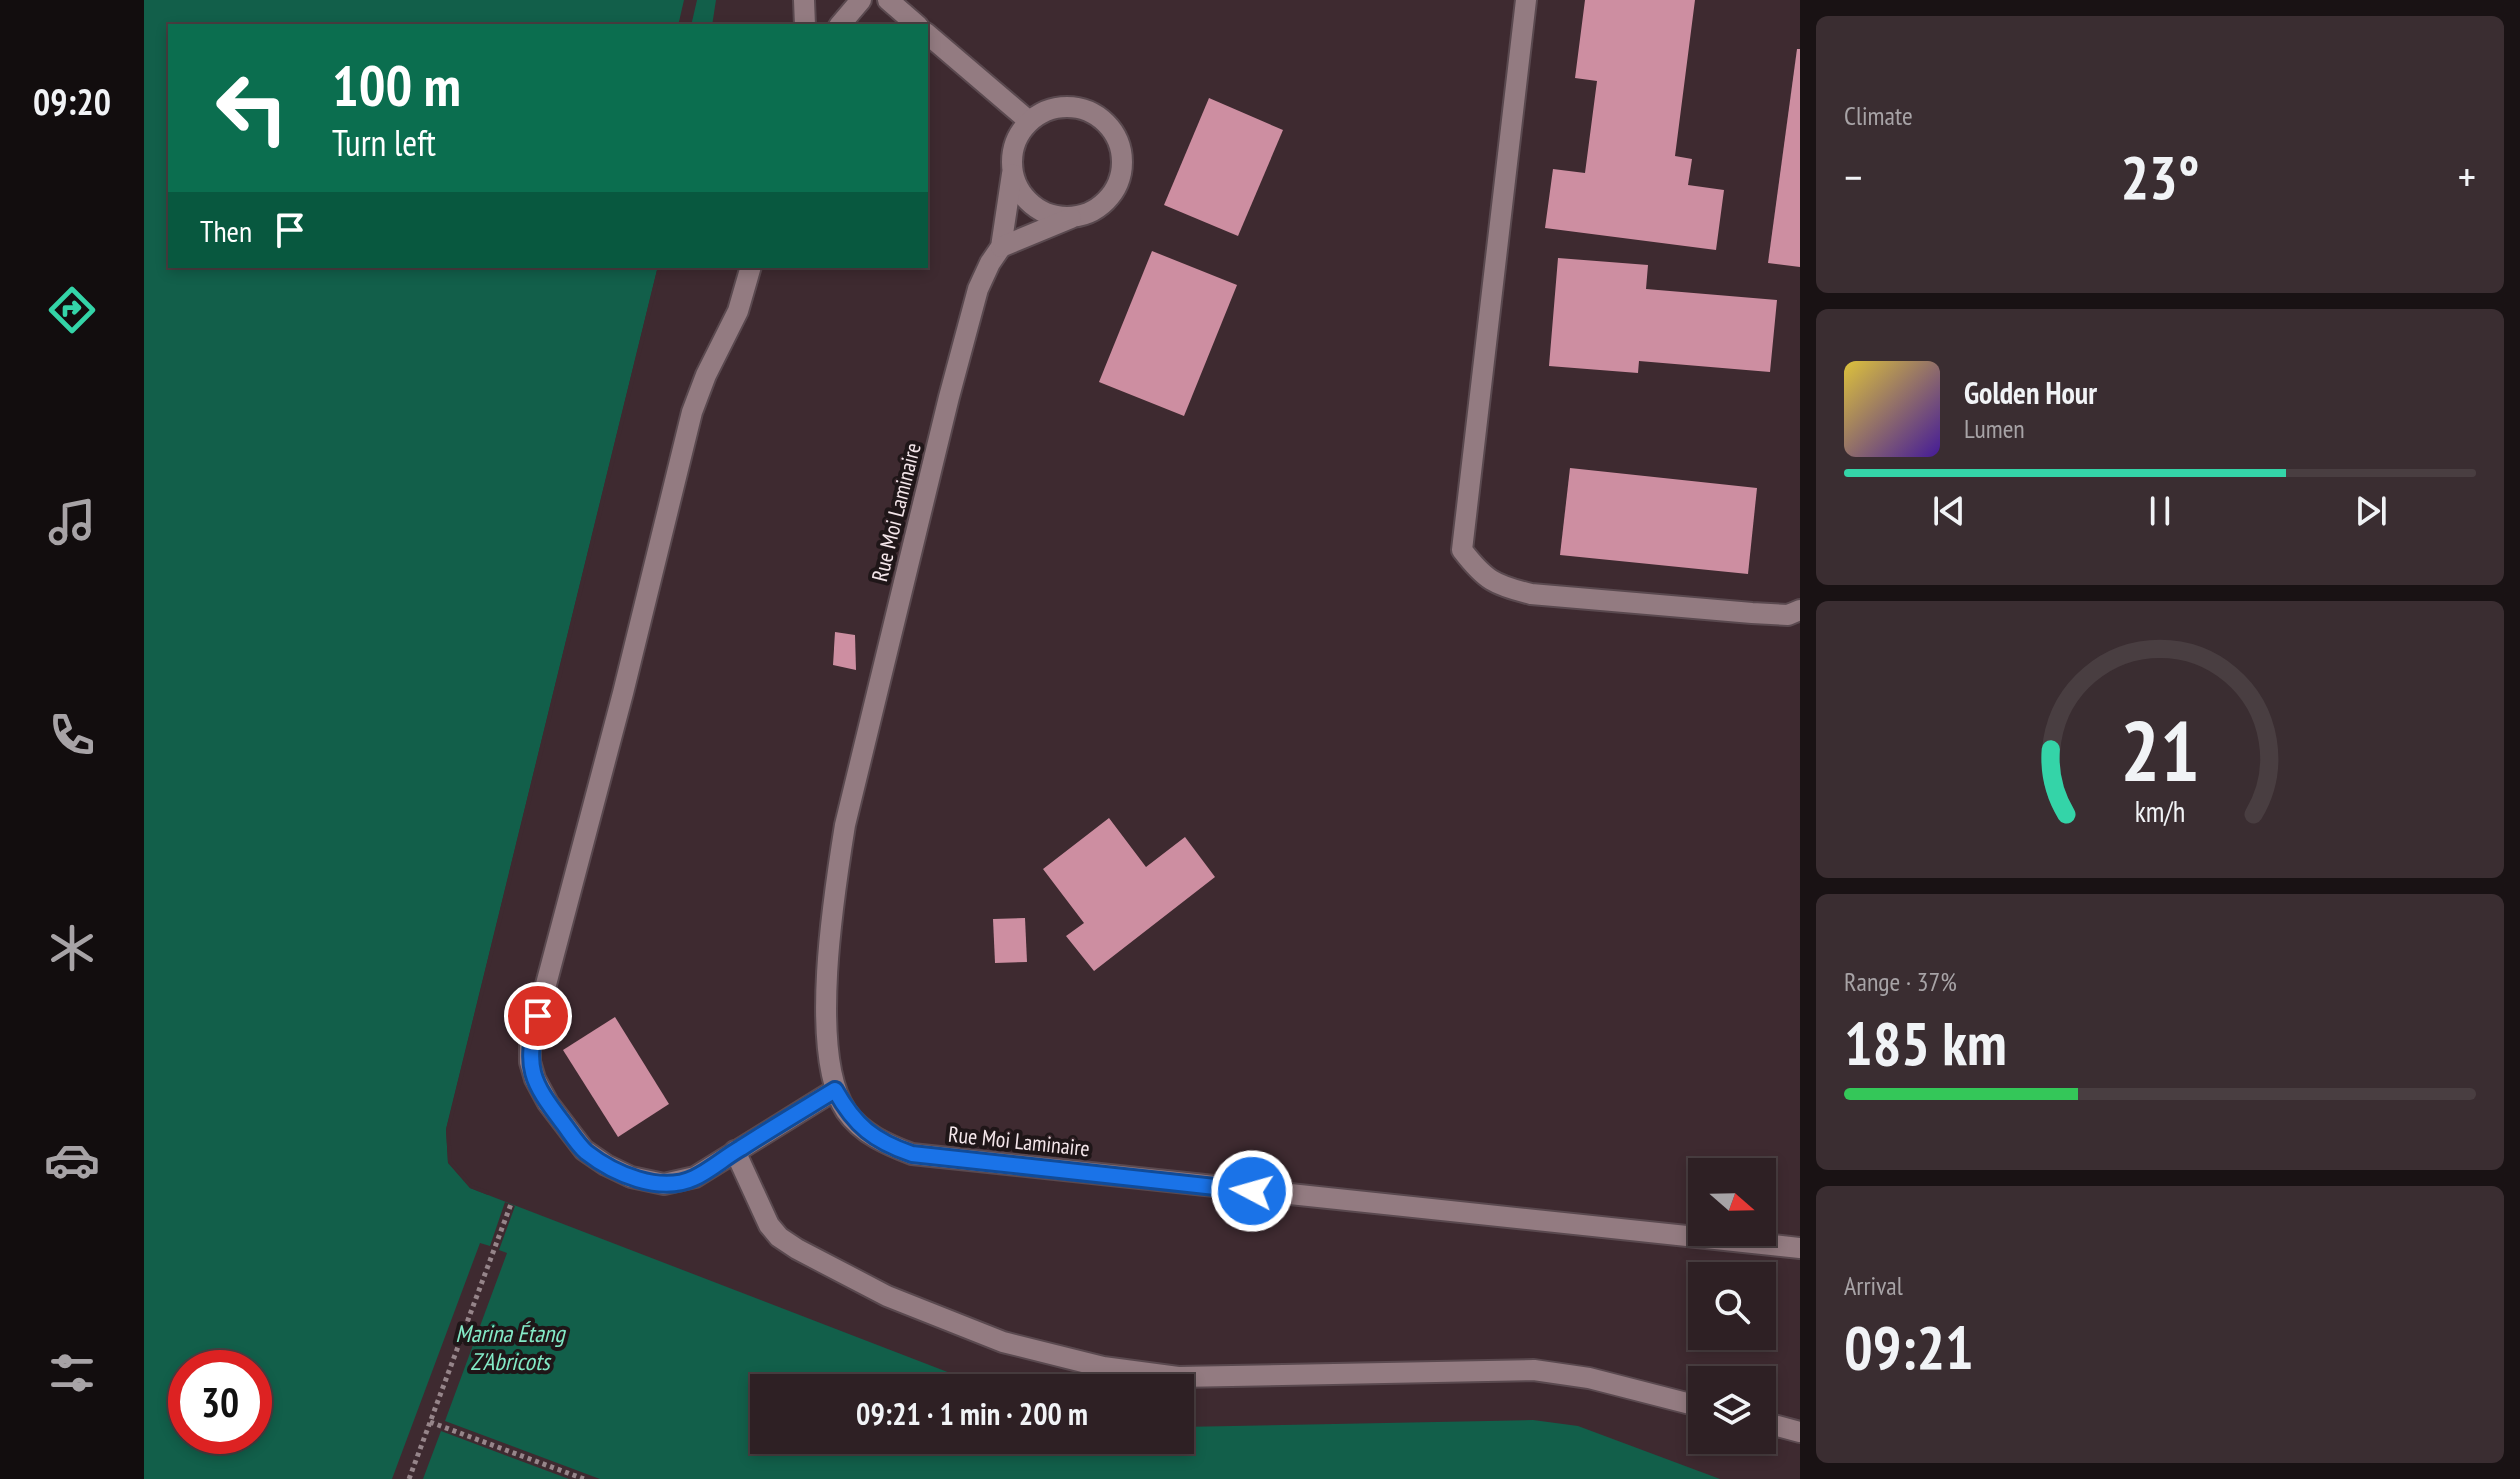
<!DOCTYPE html>
<meta charset="utf-8">
<style>
body{margin:0;font-family:"PT Sans Narrow",sans-serif;background:#3a2d31;color:#f1f3f6;height:100vh;display:flex;flex-direction:column;font-size:30px;white-space:nowrap}
*{box-sizing:border-box;margin:0}
p{font-size:26px;color:#a7a3a6}
.icon{flex:none;width:44px;height:44px;fill:none;stroke:currentColor;stroke-width:2;stroke-linecap:round;stroke-linejoin:round}
.map{position:relative;flex:1;overflow:hidden}
.sheet{display:flex;flex-direction:column;gap:16px;padding:16px;background:#191214;width:720px}
.sheet>*{flex:none}
.guide{position:absolute;left:24px;top:24px;width:760px;height:244px;border-radius:0px;box-shadow:0 4px 12px #0003,0 0 0 2px #493e41;background:#0b6e4f;color:#fff;overflow:hidden}
.needle{width:52px;rotate:110deg}
.fabs{position:absolute;left:1544px;top:1158px;display:grid;gap:16px}
.fabs a{display:grid;place-items:center;width:88px;height:88px;border-radius:0px;background:#2e2024;box-shadow:0 4px 12px #0003,0 0 0 2px #493e41;font-size:40px}
.speed{position:absolute;left:24px;top:1350px;display:flex;gap:16px;font-size:40px;font-weight:700;text-align:center}
.speed>*{display:grid;place-content:center;width:104px;height:104px;border-radius:50%;background:#2e2024;box-shadow:0 4px 12px #0003,0 0 0 2px #493e41;line-height:1}
.speed .limit{border:12px solid #d22;background:#fff;color:#111}
.pin{position:absolute;display:grid;place-items:center;width:68px;height:68px;color:#fff;margin:-34px;border:4px solid #fff;border-radius:50%;box-shadow:0 2px 8px #0007}
.me{position:absolute;width:88px;margin:-44px;rotate:276deg;stroke-linejoin:round;filter:drop-shadow(0 0 6px #0008)}
.turn{display:flex;align-items:center;gap:28px;height:168px;padding:0 32px;font-size:36px}
.turn .icon{width:104px;height:104px;stroke-width:2.5}
.turn b{display:block;font-size:56px;line-height:68px}
.then{display:flex;align-items:center;height:76px;padding:0 32px;background:#0003;gap:16px;font-size:30px}
.big{font-size:60px;font-weight:800;line-height:1.1}
.sheet .card{flex:1;display:flex;flex-direction:column;justify-content:center;gap:12px;min-width:0;padding:0 28px;border-radius:12px;background:#3a2d31}
.sheet .dial{align-items:center;gap:0}
.dial svg{height:208px;overflow:visible;fill:none;stroke:#493e41;stroke-width:7;stroke-linecap:round;text-anchor:middle}
.dial text{fill:#f1f3f6;stroke:none}
.song{display:flex;align-items:center;gap:24px}
.cover{width:96px;height:96px;border-radius:12px;background:linear-gradient(135deg,hsl(50 70% 55%),hsl(260 70% 35%))}
.played{height:8px;border-radius:4px;background:linear-gradient(90deg,#34d4a8 70%,#493e41 70%)}
.keys{display:flex;justify-content:space-around;direction:ltr}
.heat{display:flex;justify-content:space-between;align-items:center;font-size:44px;direction:ltr}
.charge{height:12px;border-radius:6px;background:linear-gradient(90deg,#34c759 37%,#493e41 0)}
.trip{position:absolute;left:606px;top:1374px;width:444px;height:80px;border-radius:0px;background:#2e2024;box-shadow:0 4px 12px #0003,0 0 0 2px #493e41;font-weight:800;line-height:80px;text-align:center}
main{display:flex;flex:1;min-height:0}
.menu{display:flex;flex-direction:column;width:144px;justify-content:space-around;align-items:center;background:#120d0e;color:#a7a3a6}
.menu .icon{width:56px;height:56px}
.menu .selected{color:#34d4a8}
.menu b{font-size:36px;color:#f1f3f6}
.map>svg:first-child{display:block}
.water{fill:#125f4a;fill-rule:evenodd}
.pier{fill:#3e2a30}
.building{fill:#cd8ea1}
.lines{fill:none;stroke-linecap:round;stroke-linejoin:round}
.minor-casing{stroke:#5a494f;stroke-width:24}
.path{stroke:#96858a;stroke-width:5;stroke-dasharray:4 4;stroke-linecap:butt}
.minor{stroke:#937b81;stroke-width:20}
.route-casing{stroke:#114b97;stroke-width:20}
.route{stroke:#1a73e8;stroke-width:14}
.labels{text-anchor:middle;dominant-baseline:central;stroke-width:8;stroke-linejoin:round;paint-order:stroke}
.street-label{font-size:22px;fill:#f4e6ea;stroke:#1f1618}
.water-label{font-size:24px;font-style:italic;fill:#83eac7;stroke:#1f1618}
</style>
<main>
<nav class="menu">
<b>09:20</b>
<svg class="icon selected" aria-label="directions" viewBox="0 0 24 24"><path d="M12 3l9 9-9 9-9-9zM9 14v-3h6M13 9l2 2-2 2"/></svg>
<svg class="icon" aria-label="music" viewBox="0 0 24 24"><path d="M9 18V5l10-2v13"/><circle cx="6" cy="18" r="3"/><circle cx="16" cy="16" r="3"/></svg>
<svg class="icon" aria-label="phone" viewBox="0 0 24 24"><path d="M5 4h4l2 5-3 2q2 4 5 5l2-3 5 2v4C11 20 4 13 5 4z"/></svg>
<svg class="icon" aria-label="climate" viewBox="0 0 24 24"><path d="M12 3v18M4 7l16 10M4 17L20 7"/></svg>
<svg class="icon" aria-label="car" viewBox="0 0 24 24"><path d="M5 17H2v-5l4-1 3-4h7l3 4 3 1v5h-3M9 17h6M6 11h13"/><circle cx="7" cy="17" r="2"/><circle cx="17" cy="17" r="2"/></svg>
<svg class="icon" aria-label="filters" viewBox="0 0 24 24"><path d="M4 7h16M4 17h16"/><circle cx="9" cy="7" r="2"/><circle cx="15" cy="17" r="2"/></svg>
</nav>
<div class="map">
<svg width="1656" height="1479" viewBox="0 0 1656 1479">
<rect width="100%" height="100%" fill="#3e2a30"/>
<path class="water" d="M0,0H572L568,26H26V266H514L302,1129L304,1163L326,1188L845,1388H620V1440H1036V1427L1389,1420L1434,1426L1576,1479H0ZM42,1368H110V1436H42Z"/>
<g class="pier">
<path d="M540,0H553L547,26H534Z"/>
<path d="M514,266L518,267L306,1130L308,1161L328,1185L345,1191L344,1195L326,1188L304,1162L302,1130Z"/>
<path d="M361,1202L371,1206L355,1250L363,1253L301,1421L456,1479H425L297,1431L279,1479H248L336,1243L346,1246Z"/>
</g>
<g class="building">
<path d="M1441,0H1551L1531,156L1548,159L1544,185L1580,190L1572,250L1401,228L1409,169L1441,173L1453,81L1431,78Z"/>
<path d="M1653,49H1656V267L1624,263Z"/>
<path d="M1065,98L1139,130L1094,236L1020,205Z"/>
<path d="M1008,251L1093,285L1040,416L955,382Z"/>
<path d="M1414,258L1504,265L1502,289L1633,300L1626,372L1495,361L1494,373L1405,366Z"/>
<path d="M1426,468L1613,488L1604,574L1416,555Z"/>
<path d="M691,632L711,635L712,670L689,665Z"/>
<path d="M965,818L1002,867L1041,837L1071,877L950,971L922,936L940,923L899,869Z"/>
<path d="M881,918L883,962L851,963L849,919Z"/>
<path d="M471,1017L525,1104L474,1137L419,1050Z"/>
</g>
<g class="lines">
<defs>
<g id="minor">
<path d="M660,0L661,26"/>
<path d="M744,0L774,26"/>
<path d="M1382,0L1318,550C1341,580 1350,585 1387,594L1608,613L1644,615L1656,610"/>
<path d="M695,26L717,0"/>
<path d="M782,33L885,121"/>
<circle cx="923" cy="162" r="55"/>
<path d="M868,174L857,247L846,263L834,289L805,397L701,825C690,893 664,1054 702,1111C718,1134 744,1145 768,1154L1656,1248"/>
<path d="M857,247L927,218"/>
<path d="M607,266L594,311L562,375L548,412L479,693L386,1045V1062L391,1079L404,1103L440,1150L462,1165L487,1177L520,1184L551,1177L691,1090"/>
<path d="M591,1151L625,1225L635,1237L653,1249L743,1296L859,1342L959,1367L1034,1377L1390,1370L1445,1378L1558,1407"/>
<path d="M1618,1422L1656,1432"/>
</g>
</defs>
<use href="#minor" class="minor-casing"/>
<g class="path">
<path d="M286,1422L440,1479"/>
<path d="M265,1479L367,1204"/>
</g>
<use href="#minor" class="minor"/>
</g>
<g class="lines">
<defs>
<path id="route" d="M394,1016C380,1068 387,1081 419,1123C426,1132 433,1144 442,1152C470,1174 516,1194 550,1178C567,1170 581,1157 597,1148C628,1128 660,1109 691,1090C711,1126 730,1141 768,1154L1108,1191"/>
</defs>
<use href="#route" class="route-casing"/>
<use href="#route" class="route"/>
</g>
<g class="labels">
<g class="street-label">
<text transform="translate(752 512) rotate(-76)">Rue Moi Laminaire</text>
<text transform="translate(875 1141) rotate(6)">Rue Moi Laminaire</text>
</g>
<g class="water-label">
<text x="366" y="1333">Marina Étang<tspan x="366" dy="28">Z'Abricots</tspan></text>
</g>
</g>
</svg>
<div class="fabs">
<a><svg class="needle" viewBox="-14 -14 28 28"><path d="M0-13l5 13h-10z" fill="#e53935"/><path d="M0 13l5-13h-10z" fill="#a7a3a6"/></svg></a>
<a><svg class="icon" aria-label="search" viewBox="0 0 24 24"><circle cx="10" cy="10" r="6"/><path d="M15 15l6 6"/></svg></a>
<a><svg class="icon" aria-label="layers" viewBox="0 0 24 24"><path d="M12 4l9 5-9 5-9-5zM3 14l9 5 9-5"/></svg></a>
</div>
<div class="speed"><div class="limit">30</div></div>
<div class="pin" style="left:394px;top:1016px;background:#d93025"><svg class="icon" aria-label="arrive" viewBox="0 0 24 24"><path d="M6 21V4h12l-3 4 3 4H6"/></svg></div>
<svg class="me" style="left:1108px;top:1191px" viewBox="-20 -20 40 40"><circle r="17" fill="#1a73e8" stroke="#fff" stroke-width="3"/><path d="M0-11L8 9 0 5-8 9z" fill="#fff"/></svg>
<div class="trip">09:21 · 1 min · 200 m</div>
<div class="guide">
<div class="turn"><svg class="icon" aria-label="left" viewBox="0 0 24 24"><path d="M17 20v-9H6M10 6l-5 5 5 5"/></svg><div><b>100 m</b>Turn left</div></div>
<div class="then">Then<svg class="icon" aria-label="arrive" viewBox="0 0 24 24"><path d="M6 21V4h12l-3 4 3 4H6"/></svg></div>
</div>
</div>
<section class="sheet">
<div class="card"><p>Climate</p>
<div class="heat"><a>−</a><b class="big">23°</b><a>+</a></div>
</div>
<div class="card">
<div class="song"><i class="cover"></i><div><b>Golden Hour</b><p>Lumen</p></div></div>
<div class="played"></div>
<div class="keys"><svg class="icon" aria-label="previous" viewBox="0 0 24 24"><path d="M18 5L8 12l10 7zM5 5v14"/></svg><svg class="icon" aria-label="pause" viewBox="0 0 24 24"><path d="M8 5v14M16 5v14"/></svg><svg class="icon" aria-label="next" viewBox="0 0 24 24"><path d="M6 5l10 7-10 7zM19 5v14"/></svg></div>
</div>
<div class="card dial"><svg viewBox="0 0 100 80">
<path d="M14 69A42 42 0 1 1 86 69"/>
<path d="M14 69A42 42 0 0 1 8 44" stroke="#34d4a8"/>
<text x="50" y="56" font-size="32" font-weight="700">21</text>
<text x="50" y="72" font-size="11">km/h</text>
</svg></div>
<div class="card"><p>Range · 37%</p><b class="big">185 km</b><div class="charge"></div></div>
<div class="card"><p>Arrival</p><b class="big">09:21</b></div>
</section>
</main>
